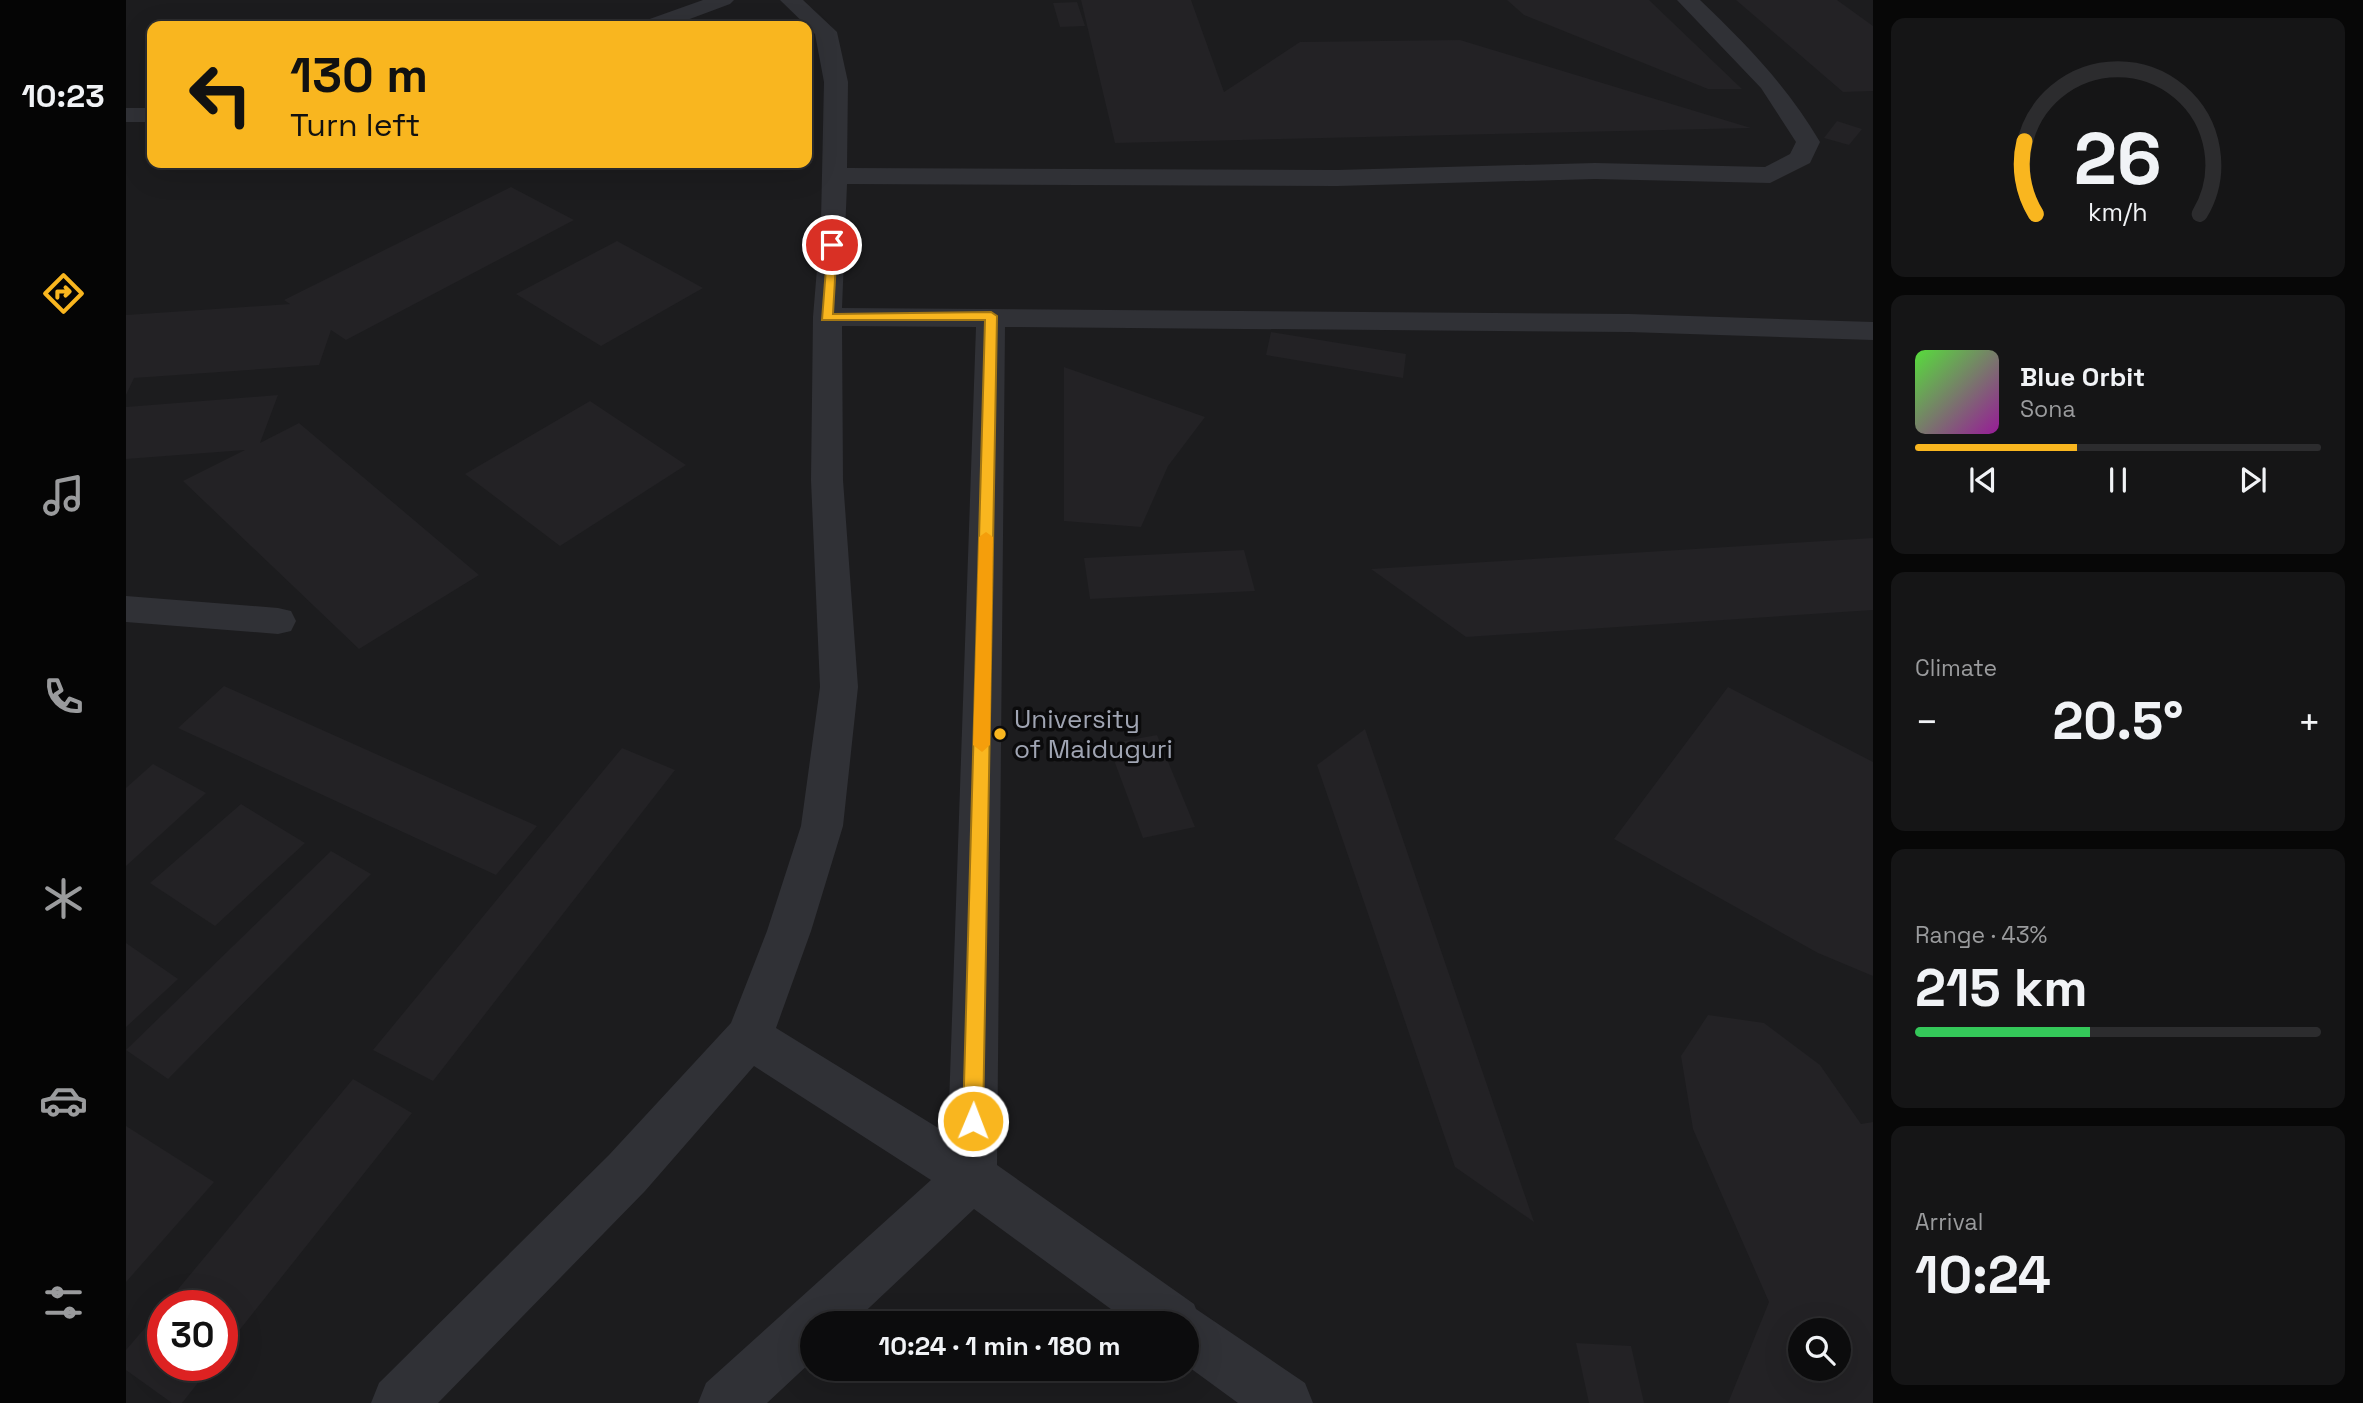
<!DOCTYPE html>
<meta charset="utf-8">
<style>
body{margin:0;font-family:"Space Grotesk",sans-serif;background:#151516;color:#f1f3f6;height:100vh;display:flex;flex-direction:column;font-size:26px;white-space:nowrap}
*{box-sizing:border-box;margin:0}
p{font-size:23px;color:#9a9b9d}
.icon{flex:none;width:38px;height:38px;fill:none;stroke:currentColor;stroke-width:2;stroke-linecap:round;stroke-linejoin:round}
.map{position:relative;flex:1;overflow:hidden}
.drawer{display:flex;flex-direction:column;gap:18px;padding:18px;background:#070707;width:490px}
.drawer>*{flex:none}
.top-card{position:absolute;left:21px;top:21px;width:665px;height:147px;border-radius:14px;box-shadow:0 7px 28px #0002,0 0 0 2px #2c2c2e;background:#f9b61f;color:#111;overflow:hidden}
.buttons{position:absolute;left:1662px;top:1318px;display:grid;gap:14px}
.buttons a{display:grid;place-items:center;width:63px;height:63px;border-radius:50%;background:#0c0c0d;box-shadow:0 7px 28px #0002,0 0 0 2px #2c2c2e;font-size:35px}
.speed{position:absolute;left:21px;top:1290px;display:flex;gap:14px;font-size:35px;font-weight:700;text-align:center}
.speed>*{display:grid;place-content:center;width:91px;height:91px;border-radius:50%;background:#0c0c0d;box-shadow:0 7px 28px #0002,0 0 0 2px #2c2c2e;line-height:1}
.speed .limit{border:10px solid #d22;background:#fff;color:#111}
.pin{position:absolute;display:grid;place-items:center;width:60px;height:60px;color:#fff;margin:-30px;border:4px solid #fff;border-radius:50%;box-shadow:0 2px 7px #0007}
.me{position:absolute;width:77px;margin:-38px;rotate:1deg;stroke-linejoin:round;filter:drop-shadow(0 0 5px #0008)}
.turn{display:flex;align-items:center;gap:24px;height:147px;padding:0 28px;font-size:32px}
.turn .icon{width:91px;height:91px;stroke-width:2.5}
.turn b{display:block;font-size:49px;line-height:60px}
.big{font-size:52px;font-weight:700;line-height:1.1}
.drawer .tile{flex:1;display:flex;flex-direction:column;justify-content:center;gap:10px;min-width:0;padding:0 24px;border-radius:14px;background:#151516}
.drawer .dial{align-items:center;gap:0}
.dial svg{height:182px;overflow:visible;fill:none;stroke:#2c2c2e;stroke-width:7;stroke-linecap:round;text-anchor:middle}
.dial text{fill:#f1f3f6;stroke:none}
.song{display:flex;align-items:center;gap:21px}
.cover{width:84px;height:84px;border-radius:10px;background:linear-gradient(135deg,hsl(110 70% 55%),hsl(300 70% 35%))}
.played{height:7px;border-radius:4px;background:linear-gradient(90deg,#f9b61f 40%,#2c2c2e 40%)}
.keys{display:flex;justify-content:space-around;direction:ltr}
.heat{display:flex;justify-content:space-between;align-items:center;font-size:38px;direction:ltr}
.charge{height:10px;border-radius:5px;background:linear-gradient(90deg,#34c759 43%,#2c2c2e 0)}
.trip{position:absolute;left:674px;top:1311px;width:399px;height:70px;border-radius:35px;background:#0c0c0d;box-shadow:0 7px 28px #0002,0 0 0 2px #2c2c2e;font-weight:700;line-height:70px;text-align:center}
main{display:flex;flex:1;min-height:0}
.tab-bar{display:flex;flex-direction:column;width:126px;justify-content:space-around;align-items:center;background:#050505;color:#9a9b9d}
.tab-bar .icon{width:49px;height:49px}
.tab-bar .on{color:#f9b61f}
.tab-bar b{font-size:32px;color:#f1f3f6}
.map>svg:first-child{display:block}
.built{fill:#1c1c1e;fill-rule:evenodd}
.building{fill:#232225;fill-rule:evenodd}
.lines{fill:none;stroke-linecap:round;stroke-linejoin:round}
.minor{fill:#303136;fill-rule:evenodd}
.route{fill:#f9b61f;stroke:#a27614;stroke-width:2}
.slow{fill:#f59e0b}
.poi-dot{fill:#f9b61f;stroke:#0b0b0c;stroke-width:2.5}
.labels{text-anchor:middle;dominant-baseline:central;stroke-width:7;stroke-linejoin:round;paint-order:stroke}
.poi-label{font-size:26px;fill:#a0a5b3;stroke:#0b0b0c;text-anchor:start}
</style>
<main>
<nav class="tab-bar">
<b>10:23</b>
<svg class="icon on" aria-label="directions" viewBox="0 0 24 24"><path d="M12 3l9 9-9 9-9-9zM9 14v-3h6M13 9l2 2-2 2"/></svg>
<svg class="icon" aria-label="music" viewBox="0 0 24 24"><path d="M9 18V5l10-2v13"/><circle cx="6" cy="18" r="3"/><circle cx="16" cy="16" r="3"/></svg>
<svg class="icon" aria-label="phone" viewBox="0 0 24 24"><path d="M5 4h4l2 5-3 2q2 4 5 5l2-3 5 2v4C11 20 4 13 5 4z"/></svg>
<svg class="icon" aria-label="climate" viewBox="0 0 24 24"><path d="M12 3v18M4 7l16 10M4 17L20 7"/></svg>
<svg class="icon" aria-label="car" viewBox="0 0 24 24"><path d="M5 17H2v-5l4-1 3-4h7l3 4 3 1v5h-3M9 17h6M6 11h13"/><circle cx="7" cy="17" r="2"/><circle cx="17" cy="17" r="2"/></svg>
<svg class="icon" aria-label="filters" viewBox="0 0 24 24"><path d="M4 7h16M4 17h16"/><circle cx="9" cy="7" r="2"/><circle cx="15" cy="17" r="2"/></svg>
</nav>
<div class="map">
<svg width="1747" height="1403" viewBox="0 0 1747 1403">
<rect width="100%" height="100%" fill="#101011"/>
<path class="built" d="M0,0H1747V1403H0ZM26,26H681V163H26ZM37,1306H96V1365H37ZM686,1323H1060V1368H686ZM1675,1330H1713V1368H1675Z"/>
<g class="building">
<path d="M955,0H1065L1098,92L1174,42L1334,40L1625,128L989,143Z"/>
<path d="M1381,0H1523L1616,89H1582L1398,15Z"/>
<path d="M1610,0H1711L1747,26V91L1717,92Z"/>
<path d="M951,2L959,26L934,27L927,3Z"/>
<path d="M1711,121L1736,129L1723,145L1698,138Z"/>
<path d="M385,187L448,220L220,340L205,330L193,365L8,378L0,395V315L164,304L158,300Z"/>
<path d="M491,241L577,288L475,346L390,294Z"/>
<path d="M1145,332L1280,354L1277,378L1140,355Z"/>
<path d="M938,367L1079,417L1042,466L1015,527L938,521Z"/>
<path d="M152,395L134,443L173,423L353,575L233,649L57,481L119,450L0,459V407Z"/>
<path d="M464,401L560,465L434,546L339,474Z"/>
<path d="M1747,538V610L1340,637L1245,569Z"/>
<path d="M1118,550L1129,591L964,599L958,558Z"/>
<path d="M98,686L411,826L370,875L52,728Z"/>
<path d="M1602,687L1747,762V976L1692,953L1488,839Z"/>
<path d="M1239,729L1408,1222L1329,1167L1191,765Z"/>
<path d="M1031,735L1069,827L1017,838L982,744Z"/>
<path d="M496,748L549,770L307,1081L247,1050Z"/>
<path d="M27,764L80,793L0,866V788Z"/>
<path d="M115,804L179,843L89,926L24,883Z"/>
<path d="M205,851L245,874L42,1079L0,1050Z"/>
<path d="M0,943L52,979L0,1027Z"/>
<path d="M1582,1015L1638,1023L1694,1065L1735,1124L1747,1122V1403H1602L1643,1302L1567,1129L1555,1056ZM1675,1330H1713V1368H1675Z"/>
<path d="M227,1079L286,1113L96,1352V1306H38Z"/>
<path d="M0,1126L88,1182L0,1282Z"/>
<path d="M37,1307V1365H86L56,1403H46L0,1370V1350Z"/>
<path d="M1450,1343L1505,1346L1518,1403H1463Z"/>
</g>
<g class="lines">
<g class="minor">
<path d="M577,0H608L604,4L545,26H515L518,21Z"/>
<path d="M654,0H677L711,32L722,82L721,168L1211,170L1469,163L1639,167L1664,154L1670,142L1635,88L1551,0H1574C1620,44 1662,87 1694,142L1684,163L1644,183L1469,179L1211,186L721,184L716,308L1503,314L1747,322V340L1503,332L879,327L871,1165L1068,1304L1070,1309L1179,1383L1187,1403H1112L1060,1365V1323H1004L848,1209L727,1323H686V1361L641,1403H572L580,1383L805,1180L628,1066L519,1191L312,1403H245L253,1383L483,1155L605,1023L641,931L675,826L694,687L685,480L687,317L695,221L698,82L689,34ZM716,326L850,327L822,1134L650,1028L685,931L717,826L732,687L717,480Z"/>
<rect x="0" y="108" width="26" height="14"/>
<path d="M0,596L152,608L165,611L170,621L165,631L152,634L0,622Z"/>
</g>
</g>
<path class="route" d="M702,243L711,245L707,314L865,312L871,316L857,1121L854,1128L847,1131L840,1128L837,1121L859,320H696Z"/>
<path class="slow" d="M860,532L867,537L864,745L856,752L847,745L853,537Z"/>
<circle class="poi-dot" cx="874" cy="734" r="7"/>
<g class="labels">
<g class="poi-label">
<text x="888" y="719">University<tspan x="888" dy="30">of Maiduguri</tspan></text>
</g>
</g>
</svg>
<div class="buttons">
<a><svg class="icon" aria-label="search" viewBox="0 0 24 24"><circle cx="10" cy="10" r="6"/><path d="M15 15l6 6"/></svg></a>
</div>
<div class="speed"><div class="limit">30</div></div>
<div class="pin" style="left:706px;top:245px;background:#d93025"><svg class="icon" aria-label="arrive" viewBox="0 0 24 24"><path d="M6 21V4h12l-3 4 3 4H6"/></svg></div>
<svg class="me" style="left:847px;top:1121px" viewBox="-20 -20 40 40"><circle r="17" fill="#f9b61f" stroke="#fff" stroke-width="3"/><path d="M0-11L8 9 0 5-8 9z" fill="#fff"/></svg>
<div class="trip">10:24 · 1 min · 180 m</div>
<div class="top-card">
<div class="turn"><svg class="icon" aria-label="left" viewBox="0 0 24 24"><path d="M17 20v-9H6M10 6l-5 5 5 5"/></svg><div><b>130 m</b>Turn left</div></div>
</div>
</div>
<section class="drawer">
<div class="tile dial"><svg viewBox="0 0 100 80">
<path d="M14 69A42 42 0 1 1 86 69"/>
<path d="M14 69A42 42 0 0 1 9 37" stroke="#f9b61f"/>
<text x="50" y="56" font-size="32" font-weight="700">26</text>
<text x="50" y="72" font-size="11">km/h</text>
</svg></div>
<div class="tile">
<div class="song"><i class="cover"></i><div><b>Blue Orbit</b><p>Sona</p></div></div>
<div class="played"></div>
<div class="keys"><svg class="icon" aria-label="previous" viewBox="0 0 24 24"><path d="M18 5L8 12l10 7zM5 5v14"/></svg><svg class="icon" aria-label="pause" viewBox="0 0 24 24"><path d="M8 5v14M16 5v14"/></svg><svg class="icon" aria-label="next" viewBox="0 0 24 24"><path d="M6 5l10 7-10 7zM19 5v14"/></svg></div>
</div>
<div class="tile"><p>Climate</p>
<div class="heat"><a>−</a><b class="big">20.5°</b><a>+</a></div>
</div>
<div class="tile"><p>Range · 43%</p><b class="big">215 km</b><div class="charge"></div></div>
<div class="tile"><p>Arrival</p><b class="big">10:24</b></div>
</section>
</main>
